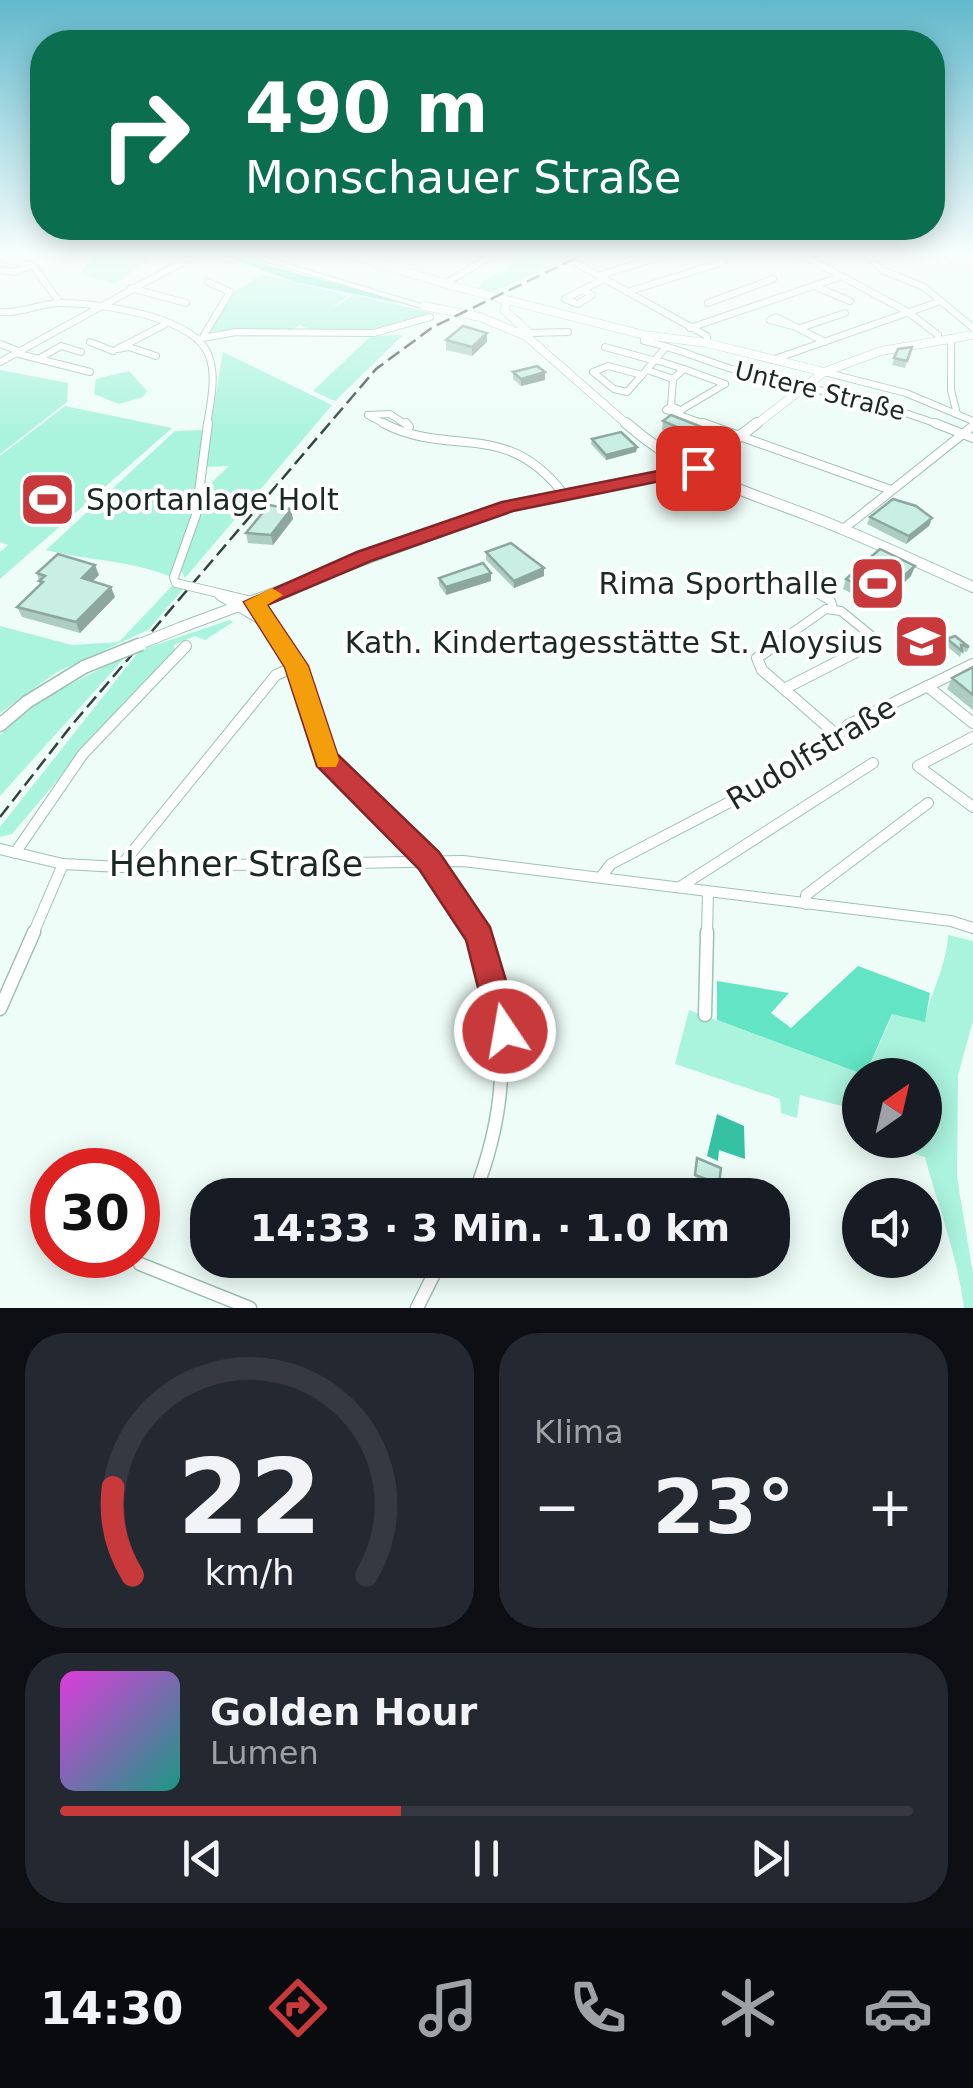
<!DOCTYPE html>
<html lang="de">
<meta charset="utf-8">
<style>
body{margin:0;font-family:"DejaVu Sans",sans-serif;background:#242831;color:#f1f3f6;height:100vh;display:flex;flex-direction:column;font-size:38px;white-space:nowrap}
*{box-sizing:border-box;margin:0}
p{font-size:32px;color:#9ea1a6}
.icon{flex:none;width:55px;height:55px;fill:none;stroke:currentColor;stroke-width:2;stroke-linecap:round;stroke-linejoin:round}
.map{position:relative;height:1308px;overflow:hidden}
.details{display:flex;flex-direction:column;gap:25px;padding:25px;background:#0d0f14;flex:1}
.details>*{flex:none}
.banner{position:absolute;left:30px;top:30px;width:915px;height:210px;border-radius:40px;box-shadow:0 5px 25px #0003;background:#0b6e4f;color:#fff;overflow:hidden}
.needle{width:65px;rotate:34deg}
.fabs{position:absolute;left:842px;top:1058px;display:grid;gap:20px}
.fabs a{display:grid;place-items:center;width:100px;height:100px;border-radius:50%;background:#171b24;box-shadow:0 5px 25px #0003;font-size:50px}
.speed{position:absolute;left:30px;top:1148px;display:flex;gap:20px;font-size:50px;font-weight:700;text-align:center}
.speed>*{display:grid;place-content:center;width:130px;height:130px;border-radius:50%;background:#171b24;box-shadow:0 5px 25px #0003;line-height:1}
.speed .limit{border:15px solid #d22;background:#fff;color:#111}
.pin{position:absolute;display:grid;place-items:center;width:85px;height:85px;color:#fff;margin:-42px;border-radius:20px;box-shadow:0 5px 15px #0006}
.me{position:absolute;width:110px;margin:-55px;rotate:348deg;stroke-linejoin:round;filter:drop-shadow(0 0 8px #0008)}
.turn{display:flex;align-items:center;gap:35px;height:210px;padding:0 50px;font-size:45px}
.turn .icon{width:130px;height:130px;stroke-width:2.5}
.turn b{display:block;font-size:70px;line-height:85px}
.big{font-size:75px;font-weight:600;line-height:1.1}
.details .tile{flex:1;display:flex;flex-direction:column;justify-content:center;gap:15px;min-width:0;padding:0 35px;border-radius:40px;background:#242831}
.details .dial{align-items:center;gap:0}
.dial svg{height:260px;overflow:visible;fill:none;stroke:#363941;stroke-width:7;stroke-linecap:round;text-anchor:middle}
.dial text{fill:#f1f3f6;stroke:none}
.song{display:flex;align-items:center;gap:30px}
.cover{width:120px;height:120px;border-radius:15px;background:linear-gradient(135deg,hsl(300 70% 55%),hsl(170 70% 35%))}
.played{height:10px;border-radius:5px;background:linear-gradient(90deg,#c8393c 40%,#363941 40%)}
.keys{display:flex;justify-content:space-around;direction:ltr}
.heat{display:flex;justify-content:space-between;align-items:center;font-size:55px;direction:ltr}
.details .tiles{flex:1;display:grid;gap:25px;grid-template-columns:1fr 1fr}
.tile:last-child{grid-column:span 2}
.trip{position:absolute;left:190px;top:1178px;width:600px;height:100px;border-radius:40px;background:#171b24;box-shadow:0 5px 25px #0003;font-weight:600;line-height:100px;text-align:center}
.menu{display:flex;height:160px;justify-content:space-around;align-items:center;background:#090b0e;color:#9ea1a6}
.menu .icon{width:70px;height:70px}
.menu .current{color:#c8393c}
.menu b{font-size:45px;color:#f1f3f6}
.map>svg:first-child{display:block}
.green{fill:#aaf3dd}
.forest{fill:#63e5c5}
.water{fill:#36c1a2}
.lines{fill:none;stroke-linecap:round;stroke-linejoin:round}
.minor-far3-casing{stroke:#9dc1b5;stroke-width:8}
.minor-far2-casing{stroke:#9dc1b5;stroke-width:10}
.minor-far1-casing{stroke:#9dc1b5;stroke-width:12}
.minor-casing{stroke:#9dc1b5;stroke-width:15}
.major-far2-casing{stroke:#9dc1b5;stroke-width:9}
.major-far1-casing{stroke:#9dc1b5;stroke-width:12}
.major-casing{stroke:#9dc1b5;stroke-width:15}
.highway-casing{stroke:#9dc1b5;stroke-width:2}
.minor-far3{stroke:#fff;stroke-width:6}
.minor-far2{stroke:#fff;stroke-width:8}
.minor-far1{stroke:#fff;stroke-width:10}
.minor{stroke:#fff;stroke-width:12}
.major-far2{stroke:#fff;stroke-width:8}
.major-far1{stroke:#fff;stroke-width:10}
.major{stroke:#fff;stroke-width:12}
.highway{fill:#fff;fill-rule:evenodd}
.rail{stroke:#35433f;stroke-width:2.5;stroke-dasharray:14 6;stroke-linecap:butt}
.minor-bridge-casing{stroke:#9dc1b5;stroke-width:10;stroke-linecap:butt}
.major-bridge-far1-casing{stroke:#9dc1b5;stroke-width:12;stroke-linecap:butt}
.major-bridge-casing{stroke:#9dc1b5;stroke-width:15;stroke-linecap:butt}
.minor-bridge{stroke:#fff;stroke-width:8}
.major-bridge-far1{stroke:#fff;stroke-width:10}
.major-bridge{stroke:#fff;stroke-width:12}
.wall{fill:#adcdc3}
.shaded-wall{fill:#8da79f}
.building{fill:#c9eee3;stroke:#8da79f;stroke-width:2.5}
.route{fill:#c8393c;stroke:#822527;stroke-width:2.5}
.slow{fill:#f59e0b}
.labels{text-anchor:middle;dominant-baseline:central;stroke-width:8;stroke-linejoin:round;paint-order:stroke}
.far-street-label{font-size:25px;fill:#1b2925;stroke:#fff}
.poi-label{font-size:30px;fill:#1b2925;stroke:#fff;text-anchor:end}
.street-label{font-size:30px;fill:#1b2925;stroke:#fff}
.near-street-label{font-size:35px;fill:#1b2925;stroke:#fff}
</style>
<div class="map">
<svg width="973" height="1308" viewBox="0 0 973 1308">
<rect width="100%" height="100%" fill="#eefdf8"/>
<g class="green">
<path d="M94,255H155L115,284L80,274Z"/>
<path d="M531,255H577L490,293L478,289L482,282Z"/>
<path d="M262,274L349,296L327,311L354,295L432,313C395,331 339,341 299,325L288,332L209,331L234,292Z"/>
<path d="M403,335L335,401L313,391L371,336Z"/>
<path d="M223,352L332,405L185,578L180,568L201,493L229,466L204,467Z"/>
<path d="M0,370L68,383L67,402L0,454Z"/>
<path d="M129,371L147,391L143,397L119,404L94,394L96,379Z"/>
<path d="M65,406L172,428L0,579V552L8,545L0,542V456Z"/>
<path d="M204,430L191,522L171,577C132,560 89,561 46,550L175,431Z"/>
<path d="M172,586L184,588L148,630L57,672L0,713V626L72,645L119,642Z"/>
<path d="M230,620L233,622L205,640L195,636L174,645L176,657L103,726L12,834L0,837V827L140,650Z"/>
<path d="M127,655L0,796V735L38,701Z"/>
<path d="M948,935L973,941V1021L958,1075L957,1177L973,1274V1308H964C958,1257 938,1207 925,1157L899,1149V1140H925V1075H860V1111L800,1095L797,1118L781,1113L780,1099L675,1064L689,1010L865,1075L893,1014L925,1021C931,991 947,965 948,935Z"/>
</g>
<g class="forest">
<path d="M221,255H229L435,310L295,282Z"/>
<path d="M858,966L930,993L925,1022L892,1014L865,1075L717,1020V981L789,993L771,1013L791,1028Z"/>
</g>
<path class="water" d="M717,1114L744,1126L745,1159L719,1150L718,1161L707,1156Z"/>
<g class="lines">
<defs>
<g id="minor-far3">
<path d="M802,255L908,312L938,335"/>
<path d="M867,255L882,270L924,287L973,328"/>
<path d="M933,255L946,262"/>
<path d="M4,259L33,266L60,303"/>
<path d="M574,262L707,336V343"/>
<path d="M374,264L390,255"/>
<path d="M0,270L15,272L31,265"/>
<path d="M601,275L665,255"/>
<path d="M444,284L493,255"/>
<path d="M814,286L850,301"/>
<path d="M131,288L186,303"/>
<path d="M582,290L592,295L578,304L565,299Z"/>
<path d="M582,290L606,278"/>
<path d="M627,292L723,262"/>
<path d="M708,303L773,279"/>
<path d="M0,312C22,314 40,303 61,303C99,303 195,316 209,356C217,378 210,403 207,426"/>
<path d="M793,326L770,320L776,317L825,342"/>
<path d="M690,328L837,278"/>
<path d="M800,328L845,313"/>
<path d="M529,333L568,332"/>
<path d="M204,335L230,292L208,282"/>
<path d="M644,335V341C675,347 702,360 732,369C803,388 873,399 942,426"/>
<path d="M951,338V390L957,414"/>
<path d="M197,339L236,332L374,333L430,317"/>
<path d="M90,342L113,351"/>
<path d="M0,344L21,352"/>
<path d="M125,345L129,347L117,349Z"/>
<path d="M125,345L164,325"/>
<path d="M129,347L156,356"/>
<path d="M605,347L656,361"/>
<path d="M19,354L90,372"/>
<path d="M40,358L61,346L81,352"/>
<path d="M772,360L941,301"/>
<path d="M0,362L195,255"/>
<path d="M608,366L642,375L627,392L614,389L593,372Z"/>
<path d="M684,369L725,384"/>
<path d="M647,370L673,379L684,369L656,360"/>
<path d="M824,372L906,393L973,421"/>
<path d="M642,375L666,347"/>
<path d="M671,406L673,379"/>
<path d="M680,410L671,406L666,410L710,426"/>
<path d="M676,413L725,384"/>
<path d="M368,415L388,426"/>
<path d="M368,415L390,414L408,426"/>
</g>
<g id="minor-far2">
<path d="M383,423C450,458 505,419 562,492"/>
<path d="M406,423L409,427"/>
<path d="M703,423L891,490"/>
<path d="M935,423L973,438"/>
<path d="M842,530L973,426"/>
<path d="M795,581L831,601L833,608"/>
<path d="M176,583L174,577L196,515L208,423"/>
<path d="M206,590L255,602L283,646"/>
<path d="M220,596L262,621"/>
<path d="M773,646L826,609L841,611L873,637L871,646"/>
</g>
<g id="minor-far1">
<path d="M282,644L296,666L326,759L429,861L477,934"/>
<path d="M777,644L757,658L762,670L784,689"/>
<path d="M927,686L973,723"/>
<path d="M784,689L837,735"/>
<path d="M784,689L872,644"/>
<path d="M973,737L918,766L973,807"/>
<path d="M0,849L63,864L120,867L463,861L951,921L973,928"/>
<path d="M15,853L83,754L186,646"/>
<path d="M120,867L276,675L296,666"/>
<path d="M601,877L611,864L814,758L848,725L973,664"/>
<path d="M680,887L873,763"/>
<path d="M806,904V895L928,803"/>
<path d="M33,934L63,864"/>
<path d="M707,934L708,892"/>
</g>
<g id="minor">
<path d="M0,1009L34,932"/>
<path d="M705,1015L707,932"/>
<path d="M474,1195C501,1127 509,1062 494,990C490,969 487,950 475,932"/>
<path d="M140,1264L250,1308"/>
<path d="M417,1308L441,1260"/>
</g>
<g id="major-far2">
<path d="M351,255L456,287"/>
<path d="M453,286L644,335L707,343L824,372"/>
<path d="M508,301L504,310L529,333"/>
<path d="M424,306L480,317L526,336L629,426"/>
<path d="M754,426L824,372L881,351L973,335"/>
</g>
<g id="major-far1">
<path d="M626,423C687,476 737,488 810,516C865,537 919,563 973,587"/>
<path d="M714,460L728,480"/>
<path d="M182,627L509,506L698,468L757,423"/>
</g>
<path id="major" d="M0,725L27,702L84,667"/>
<path id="highway" d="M245,255H258L428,306L421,308Z"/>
</defs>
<use href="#minor-far3" class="minor-far3-casing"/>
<use href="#minor-far2" class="minor-far2-casing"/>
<use href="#minor-far1" class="minor-far1-casing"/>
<use href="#minor" class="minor-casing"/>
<use href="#major-far2" class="major-far2-casing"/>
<use href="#major-far1" class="major-far1-casing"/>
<use href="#major" class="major-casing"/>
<use href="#highway" class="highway-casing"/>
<use href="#minor-far3" class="minor-far3"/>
<use href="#minor-far2" class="minor-far2"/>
<use href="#minor-far1" class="minor-far1"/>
<use href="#minor" class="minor"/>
<use href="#major-far2" class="major-far2"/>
<use href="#major-far1" class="major-far1"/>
<use href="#major" class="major"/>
<use href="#highway" class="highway"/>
<path class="rail" d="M0,817L71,726L376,369L433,327L582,255"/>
<defs>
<path id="minor-bridge" d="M176,583L206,590"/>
<path id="major-bridge-far1" d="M135,646L182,627"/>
<path id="major-bridge" d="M84,667L141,644"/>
</defs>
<use href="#minor-bridge" class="minor-bridge-casing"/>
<use href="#major-bridge-far1" class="major-bridge-far1-casing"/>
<use href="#major-bridge" class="major-bridge-casing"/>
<use href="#minor-bridge" class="minor-bridge"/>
<use href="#major-bridge-far1" class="major-bridge-far1"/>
<use href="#major-bridge" class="major-bridge"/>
</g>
<g class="wall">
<path d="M446,340L487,342L472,356L446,350Z"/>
<path d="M912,347L905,368L892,365L898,349Z"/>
<path d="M513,372H545V380L521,386L513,379Z"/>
<path d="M663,421L702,427L700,437L691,444L662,430Z"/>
<path d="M592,439L637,447L636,452L606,460L591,444Z"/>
<path d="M870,517L932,518L929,526L906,544L867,524Z"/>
<path d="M293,519L273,545L248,543L246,533Z"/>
<path d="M486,552L544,576L514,588L486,560Z"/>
<path d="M37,573L99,575L92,581L115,597L80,633L22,617L17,607L40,585Z"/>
<path d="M911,576L878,607L843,589L846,579Z"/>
<path d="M439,578L491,581L446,595L439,585Z"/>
<path d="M947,639L969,647L967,652L962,651L960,657L944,644Z"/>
<path d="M973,667V710L947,689L952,678Z"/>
<path d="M696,1160L719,1184L718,1186L695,1177Z"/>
</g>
<g class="shaded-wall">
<path d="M487,333V342L472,356V347Z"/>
<path d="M545,372V380L521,386V379Z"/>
<path d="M702,427L700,437L691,444L693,434Z"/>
<path d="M637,447L636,452L606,460V455Z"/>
<path d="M291,509L293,519L273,545L271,535Z"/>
<path d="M932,518L929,526L906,544L909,536Z"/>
<path d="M95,565L99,575L85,589L82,578Z"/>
<path d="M915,566L911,576L878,607L881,596Z"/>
<path d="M544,568V576L514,588V581Z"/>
<path d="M491,573V581L446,595V587Z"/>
<path d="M111,587L115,597L80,633L76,622Z"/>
</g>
<g class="building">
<path d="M463,326L487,333L472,347L446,340Z"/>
<path d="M912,347L907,361L894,358L898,349Z"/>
<path d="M537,366L545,372L521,379L513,372Z"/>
<path d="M671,415L702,427L693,434L663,421Z"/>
<path d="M621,432L637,447L606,455L592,439Z"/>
<path d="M893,499L916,506L932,518L909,536L870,517Z"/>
<path d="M269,505L291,509L271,535L246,533Z"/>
<path d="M511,543L544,568L514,581L486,552Z"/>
<path d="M880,549L915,566L881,596L846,579Z"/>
<path d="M58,554L95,565L82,578L111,587L76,622L17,607L43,582L39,581L45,576L37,573Z"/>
<path d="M483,563L491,573L446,587L439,578Z"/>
<path d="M955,636L969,647L961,645L962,651L947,639Z"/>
<path d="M973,667V695L952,678Z"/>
<path d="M697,1158L721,1168L719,1184L695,1175Z"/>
</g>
<linearGradient id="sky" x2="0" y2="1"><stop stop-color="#61b9cc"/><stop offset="0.58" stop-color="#f7fefc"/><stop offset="1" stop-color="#f7fefc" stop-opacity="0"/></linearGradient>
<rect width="973" height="438" fill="url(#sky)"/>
<path class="route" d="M698,463L707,468L705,472L513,511L371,561L267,605L308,666L337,754L439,852L490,927L521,1031L516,1042L505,1046L494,1042L489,1031L466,940L419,869L317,766L285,667L244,602L357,552L502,502Z"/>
<path class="slow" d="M272,588L283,595L267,605L308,666L339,760L336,767H318L285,667L244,602Z"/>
<defs>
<symbol id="stadium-square" viewBox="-11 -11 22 22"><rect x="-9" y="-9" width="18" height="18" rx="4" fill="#c8393c" stroke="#fff"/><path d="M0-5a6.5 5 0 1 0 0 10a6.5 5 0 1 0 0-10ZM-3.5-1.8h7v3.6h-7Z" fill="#fff"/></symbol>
<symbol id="school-square" viewBox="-11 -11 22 22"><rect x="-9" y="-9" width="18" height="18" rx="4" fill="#c8393c" stroke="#fff"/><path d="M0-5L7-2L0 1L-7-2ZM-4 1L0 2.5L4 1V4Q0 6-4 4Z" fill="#fff"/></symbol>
</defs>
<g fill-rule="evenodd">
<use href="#stadium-square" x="16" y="468" width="63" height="63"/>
<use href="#stadium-square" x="846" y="552" width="63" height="63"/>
<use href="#school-square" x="890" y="610" width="63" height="63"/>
</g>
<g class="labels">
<g class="far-street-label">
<text transform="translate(820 391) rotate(14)">Untere Straße</text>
</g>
<g class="poi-label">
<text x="86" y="499" text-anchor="start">Sportanlage Holt</text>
<text x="838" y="583">Rima Sporthalle</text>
<text x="883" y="642">Kath. Kindertagesstätte St. Aloysius</text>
</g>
<g class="street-label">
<text transform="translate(811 753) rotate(-31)">Rudolfstraße</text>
</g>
<g class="near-street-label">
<text x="236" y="864">Hehner Straße</text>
</g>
</g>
</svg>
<div class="fabs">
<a><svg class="needle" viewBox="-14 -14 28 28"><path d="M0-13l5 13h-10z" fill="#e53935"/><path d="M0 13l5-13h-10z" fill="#9ea1a6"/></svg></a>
<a><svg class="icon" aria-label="sound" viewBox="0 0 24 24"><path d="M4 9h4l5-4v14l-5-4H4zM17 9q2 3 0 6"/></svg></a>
</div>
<div class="speed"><div class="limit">30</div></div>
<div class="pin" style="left:698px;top:468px;background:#d93025"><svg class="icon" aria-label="arrive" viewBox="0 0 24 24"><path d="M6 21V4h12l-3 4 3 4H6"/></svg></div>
<svg class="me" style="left:505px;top:1031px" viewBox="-20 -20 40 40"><circle r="17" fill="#c8393c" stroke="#fff" stroke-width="3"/><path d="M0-11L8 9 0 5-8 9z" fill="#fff"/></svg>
<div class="trip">14:33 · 3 Min. · 1.0 km</div>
<div class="banner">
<div class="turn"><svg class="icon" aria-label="right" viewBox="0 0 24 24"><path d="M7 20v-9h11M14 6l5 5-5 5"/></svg><div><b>490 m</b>Monschauer Straße</div></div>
</div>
</div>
<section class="details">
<div class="tiles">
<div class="tile dial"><svg viewBox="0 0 100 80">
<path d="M14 69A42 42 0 1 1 86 69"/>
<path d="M14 69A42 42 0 0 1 8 42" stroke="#c8393c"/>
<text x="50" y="56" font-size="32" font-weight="700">22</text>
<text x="50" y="72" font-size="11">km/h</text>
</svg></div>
<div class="tile"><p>Klima</p>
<div class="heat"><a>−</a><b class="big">23°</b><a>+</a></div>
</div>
<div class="tile">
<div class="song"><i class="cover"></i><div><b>Golden Hour</b><p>Lumen</p></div></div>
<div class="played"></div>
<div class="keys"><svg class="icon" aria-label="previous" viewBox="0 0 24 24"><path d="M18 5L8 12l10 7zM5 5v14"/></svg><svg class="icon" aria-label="pause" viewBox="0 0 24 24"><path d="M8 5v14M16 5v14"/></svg><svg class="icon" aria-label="next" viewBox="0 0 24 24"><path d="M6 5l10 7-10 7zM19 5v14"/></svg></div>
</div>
</div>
</section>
<nav class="menu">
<b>14:30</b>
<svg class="icon current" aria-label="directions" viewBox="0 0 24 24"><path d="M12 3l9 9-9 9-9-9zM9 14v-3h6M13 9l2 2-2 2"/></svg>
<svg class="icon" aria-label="music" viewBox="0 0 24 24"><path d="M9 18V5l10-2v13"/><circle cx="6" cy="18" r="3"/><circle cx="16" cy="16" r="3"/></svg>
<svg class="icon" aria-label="phone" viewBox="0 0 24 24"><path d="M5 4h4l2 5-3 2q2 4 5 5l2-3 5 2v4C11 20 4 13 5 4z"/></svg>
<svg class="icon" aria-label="climate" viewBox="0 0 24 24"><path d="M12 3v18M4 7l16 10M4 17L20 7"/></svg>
<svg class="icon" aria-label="car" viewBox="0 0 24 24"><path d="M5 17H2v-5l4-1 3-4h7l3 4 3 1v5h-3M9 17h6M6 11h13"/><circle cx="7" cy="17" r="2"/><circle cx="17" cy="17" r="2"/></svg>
</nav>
